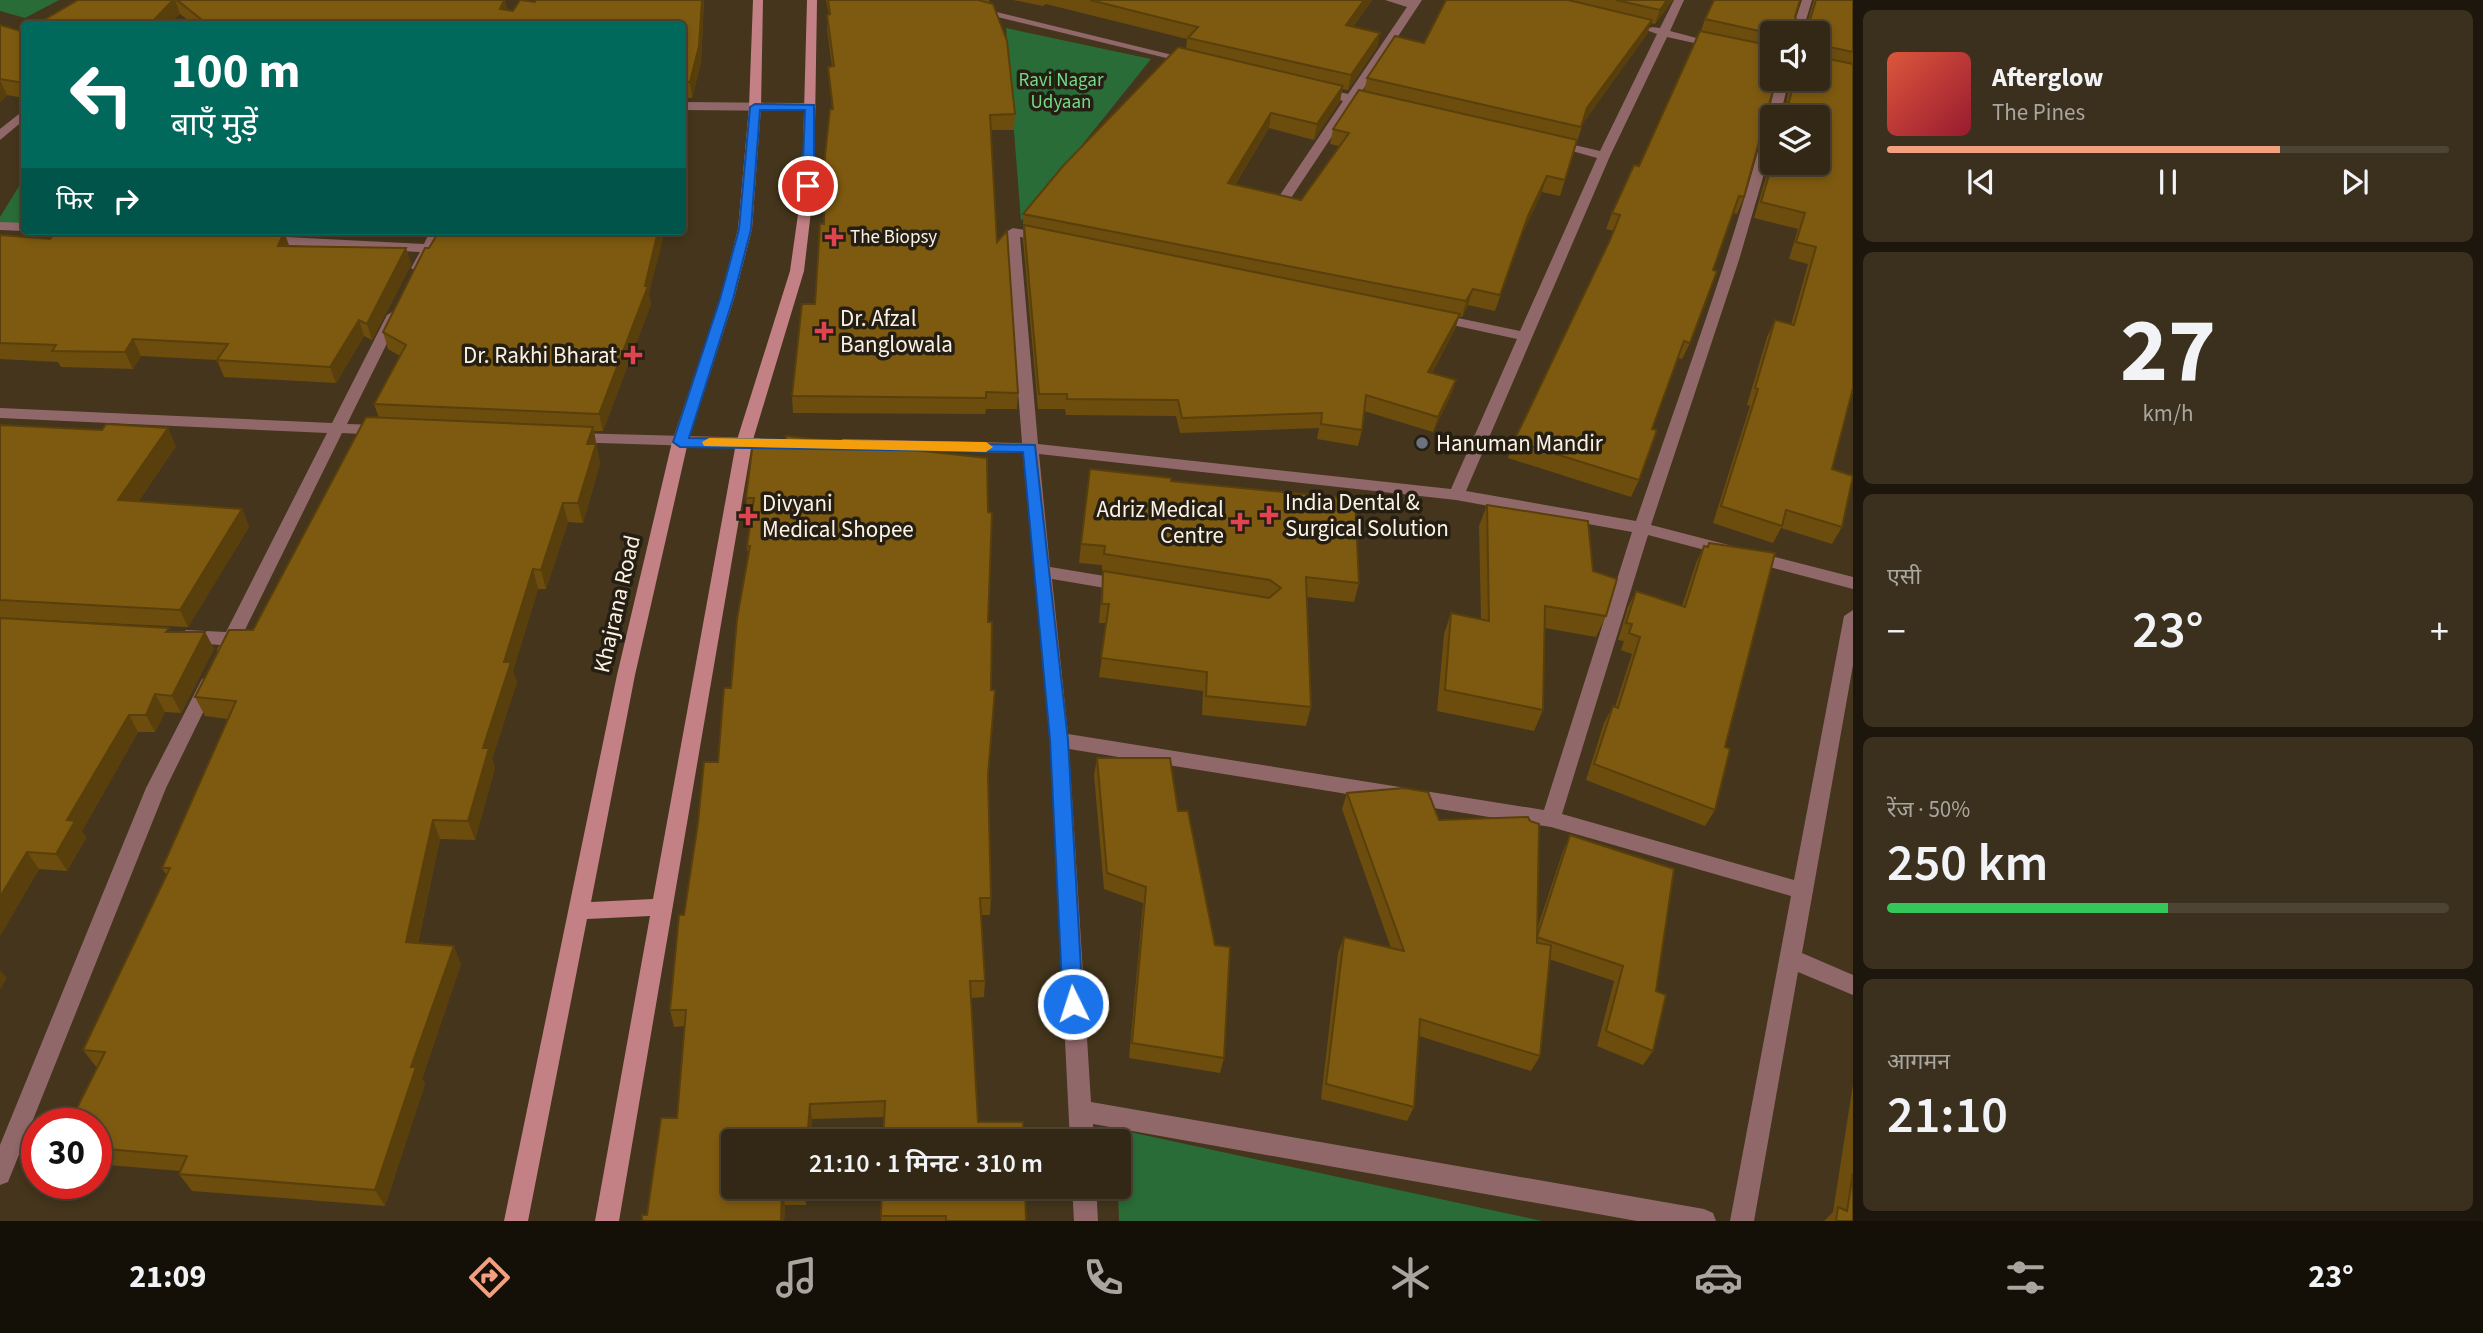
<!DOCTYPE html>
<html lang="hi">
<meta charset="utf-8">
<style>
body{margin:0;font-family:"Source Sans 3","Noto Sans Devanagari",sans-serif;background:#3b301e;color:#f1f3f6;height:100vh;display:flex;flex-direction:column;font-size:26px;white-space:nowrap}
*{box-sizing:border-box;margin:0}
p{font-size:23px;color:#a9a6a0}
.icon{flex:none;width:38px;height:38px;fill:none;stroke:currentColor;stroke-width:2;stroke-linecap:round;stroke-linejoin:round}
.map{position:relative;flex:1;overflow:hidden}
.details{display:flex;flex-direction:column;gap:10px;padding:10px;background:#1c160c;width:630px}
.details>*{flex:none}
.top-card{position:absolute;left:21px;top:21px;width:665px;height:214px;border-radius:7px;box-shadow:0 4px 10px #0003,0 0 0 2px #4e4434;background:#00695c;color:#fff;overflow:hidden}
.tools{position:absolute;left:1760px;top:21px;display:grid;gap:14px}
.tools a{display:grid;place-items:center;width:70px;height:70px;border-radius:7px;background:#332815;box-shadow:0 4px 10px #0003,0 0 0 2px #4e4434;font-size:35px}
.speed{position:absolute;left:21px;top:1108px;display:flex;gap:14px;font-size:35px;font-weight:700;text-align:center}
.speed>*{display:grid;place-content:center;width:91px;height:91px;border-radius:50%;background:#332815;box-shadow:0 4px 10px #0003,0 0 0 2px #4e4434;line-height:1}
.speed .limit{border:10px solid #d22;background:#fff;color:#111}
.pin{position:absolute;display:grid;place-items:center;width:60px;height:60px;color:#fff;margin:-30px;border:4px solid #fff;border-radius:50%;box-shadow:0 2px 7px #0007}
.me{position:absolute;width:77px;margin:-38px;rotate:356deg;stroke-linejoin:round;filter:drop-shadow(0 0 5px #0008)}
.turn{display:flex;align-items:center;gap:24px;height:147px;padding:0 35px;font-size:32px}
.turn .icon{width:91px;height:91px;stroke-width:2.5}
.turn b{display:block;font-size:49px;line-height:60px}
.then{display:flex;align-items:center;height:66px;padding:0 35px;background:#0003;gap:14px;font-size:26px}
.big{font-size:52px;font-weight:600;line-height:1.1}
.details .card{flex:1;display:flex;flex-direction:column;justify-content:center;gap:10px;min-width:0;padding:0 24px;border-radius:10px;background:#3b301e}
.details .dial{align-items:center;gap:0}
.dial b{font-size:91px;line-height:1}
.song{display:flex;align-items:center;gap:21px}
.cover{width:84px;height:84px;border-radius:10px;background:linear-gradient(135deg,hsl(10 70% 55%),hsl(350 70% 35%))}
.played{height:7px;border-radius:4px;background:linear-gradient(90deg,#f2a07f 70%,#4e4434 70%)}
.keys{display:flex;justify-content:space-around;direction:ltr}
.heat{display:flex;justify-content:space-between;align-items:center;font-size:38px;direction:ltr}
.charge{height:10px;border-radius:5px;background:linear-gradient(90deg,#34c759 50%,#4e4434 0)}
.trip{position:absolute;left:721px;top:1129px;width:410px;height:70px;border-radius:7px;background:#332815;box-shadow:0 4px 10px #0003,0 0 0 2px #4e4434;font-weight:600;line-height:70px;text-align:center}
.tab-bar{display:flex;height:112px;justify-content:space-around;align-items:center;background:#141008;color:#a9a6a0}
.tab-bar .icon{width:49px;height:49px}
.tab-bar .active{color:#f2a07f}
.tab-bar b{font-size:32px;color:#f1f3f6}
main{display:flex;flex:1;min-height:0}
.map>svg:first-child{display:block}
.green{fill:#296c37}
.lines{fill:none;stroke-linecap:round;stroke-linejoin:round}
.street{fill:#91686a;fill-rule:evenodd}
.secondary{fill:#c38186;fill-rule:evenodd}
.wall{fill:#6c4d0e}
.shaded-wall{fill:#583f0b}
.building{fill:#7e5a10;stroke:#583f0b;stroke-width:2}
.route{fill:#1a73e8;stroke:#114b97;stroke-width:2}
.slow{fill:#f59e0b}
.health-dot{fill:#e0444e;stroke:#251e13;stroke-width:2.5}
.worship-dot{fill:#6b7280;stroke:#251e13;stroke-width:2.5}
.labels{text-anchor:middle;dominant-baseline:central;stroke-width:7;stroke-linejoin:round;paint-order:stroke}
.far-park-label{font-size:19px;fill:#76da87;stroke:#251e13}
.far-poi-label{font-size:19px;fill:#fcf2e4;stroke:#251e13;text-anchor:start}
.poi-label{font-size:23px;fill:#fcf2e4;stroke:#251e13;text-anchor:start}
.street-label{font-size:23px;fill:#fcf2e4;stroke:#251e13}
</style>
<main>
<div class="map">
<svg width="1853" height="1221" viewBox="0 0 1853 1221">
<rect width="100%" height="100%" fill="#44351c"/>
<g class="green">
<path d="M0,0H59L25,18L0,11Z"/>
<path d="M1006,28L1151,59L1021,221Z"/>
<path d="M24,178V228L0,227V217Z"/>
<path d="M1116,1129L1542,1221H1119Z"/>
</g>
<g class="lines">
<g class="street">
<path d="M928,0H947L1197,61L1191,64Z"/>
<path d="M1385,0H1422L1358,97L1381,104L1375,108L1354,103L1291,198H1281L1280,195L1343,101L1311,91L1317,87L1348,94L1407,7Z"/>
<path d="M1674,0H1684L1670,31L1723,45L1717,48L1667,37L1610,156L1466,491L1636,521C1686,375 1741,228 1777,79H1789L1780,117H1773V143L1739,260L1651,525L1853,577V589L1648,535L1562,814L1794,880L1844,616L1853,610V665L1802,953L1853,975V995L1798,972L1754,1221H1730L1791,896L1551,827L1069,749L1091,1102L1704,1209L1713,1213L1716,1221H1637L1093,1124L1094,1141H1070L1050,740L1023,453L843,449L835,444L843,439L1022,443L1006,232L1013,228L1047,234L1054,238L1047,242L1020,237L1038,444L1451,489L1517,339L1434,321L1427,317L1434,313L1520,331L1597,158L1547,144L1553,140L1600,151L1657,34L1646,30L1652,27L1660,28ZM1039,454L1456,500L1632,532L1544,810L1068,734L1052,579L1123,591L1132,585L1123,579L1050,567Z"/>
<path d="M1802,0H1812L1802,33H1791Z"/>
<path d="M682,102L810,103L816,107L810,111L682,110Z"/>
<path d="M24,110V120L0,140V129Z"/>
<path d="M0,222L24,223V231L0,230Z"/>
<path d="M84,231H155L158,234L151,238L91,235Z"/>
<path d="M430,231H444L425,268L418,272L411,268L420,252L266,244L259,240L266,236L424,244Z"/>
<path d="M394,311L401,315L347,424L381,425L389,430L381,435L342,433L235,650L232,655H220L217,650L220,645L186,642L177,636L186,630L226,632L327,433L0,418V408L332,423L387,315Z"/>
<path d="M573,433L759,438L767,443L759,448L567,442L565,438L567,434Z"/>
<path d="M208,677L214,679L217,684L166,788L8,1182L0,1185V1145L146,788L202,679Z"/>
<path d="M1072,1186H1096L1098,1221H1074Z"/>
</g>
<path class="secondary" d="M753,0H763L761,107L752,229L734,299L688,442L635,675L591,902L653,899L736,443L790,271L802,186L807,0H817L814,186L804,271L752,443L619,1221H595L650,916L587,919L528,1221H504L617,675L672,442L720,299L738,229L749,107Z"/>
</g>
<g class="wall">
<path d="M78,0H505L507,10L513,11L535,2L536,0H704L701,62L692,98H682V24H193L180,14Z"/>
<path d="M826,0H989L1015,114L1014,130H991L997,242L1018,393L1017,409H986L985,414L793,413L792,396L815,304L824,224L832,109L828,67L832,66L827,29V15H829Z"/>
<path d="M1013,0H1372L1353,27L1380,33L1377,47L1348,90L1342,89L1340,101L1314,140L1269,128L1235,185L1301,200L1339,146L1330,144L1333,129L1364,91L1367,78L1424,43L1446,0H1673L1655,24L1651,23L1647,34L1583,123L1560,196L1542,192L1523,232L1495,311L1468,305L1462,317L1459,316L1455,329L1432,373L1456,380L1451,395L1433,432L1364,411L1362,430L1358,446L1317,439L1319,428L1180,433L1176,416L1066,415L1065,409H1038L1023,240V214L1186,49L1187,39L1046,4L1043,6Z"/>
<path d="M1814,0H1853V393L1851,395L1832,469L1842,527L1832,544L1781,528L1773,543L1713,523L1750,406L1747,405L1767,337L1775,320L1791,325L1808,264L1789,259L1798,229L1754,218L1773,153V163L1818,117H1777L1782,104L1786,103L1791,79H1818V33H1773V79L1744,197L1737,214L1733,213L1713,270L1690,343L1682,359L1678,358L1652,429L1639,480L1631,497L1508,458L1514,441L1610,240L1614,231L1606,229L1612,213L1639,166L1701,31L1705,19L1795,17L1797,21L1808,20Z"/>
<path d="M0,25L24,32V98L7,95L0,102Z"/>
<path d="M205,231H297L295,235L285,234L289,246L406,248L411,265L372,340L364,336L336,383L224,377L217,360L141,356L133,369L61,367L58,362L0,359V235L50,239L203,234Z"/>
<path d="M441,233L649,294L651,304L603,431H594L600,464L583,523L568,522L546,589H538L513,671L517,682L492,759L495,768L475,840L440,839L418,943L461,964L422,1079L425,1084L385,1206L192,1191L179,1174L180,1171L96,1164L97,1068L83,1050L167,876L162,868L228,719L205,716L195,697L253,630L379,418L374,404L400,356L388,349L383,332L429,248Z"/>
<path d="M0,425L176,446L138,502L242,509L249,527L188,627L0,618Z"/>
<path d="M753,442L988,622L991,690L994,708L988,781L991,898L990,915H981L985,981L984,997L971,998L978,1122L1023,1141L884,1117L812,1119L810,1141H733L807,1186L806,1205H785L784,1221H642L647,1215L677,1118L685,1026L674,1027L670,1010L684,915L718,762L731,688L748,557L747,546L751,516H748L746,498Z"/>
<path d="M1171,481L1359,583L1354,602L1307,597L1311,707L1306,726L1202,715L1203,691L1099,677L1107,623H1099L1103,573H1102V565L1079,563L1081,544Z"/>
<path d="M1487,505L1593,571L1606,616L1596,637L1545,628L1543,710L1534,731L1437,711L1444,634L1451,613L1481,619L1479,526Z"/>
<path d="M1709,543L1725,747L1715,810L1705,826L1586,780L1604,723L1613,706L1615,707L1632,654L1621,650L1624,641L1618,640L1628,607L1636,591L1682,606L1696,563L1704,546L1707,547Z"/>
<path d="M0,618L171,632H205L214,649L181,713L165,712L155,732H138L82,831L86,838L67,871L39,869L0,936Z"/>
<path d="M1097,758L1178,811L1224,1058L1220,1073L1129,1058L1143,903L1104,889L1094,775Z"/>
<path d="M1347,793L1439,820L1537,929L1563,851L1570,835L1656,991L1653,1051L1643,1065L1597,1046L1614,981L1549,959L1540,1056L1531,1071L1419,1036L1414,1107L1407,1121L1321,1099L1338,953L1344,937L1391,948L1342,809Z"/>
<path d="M1853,1084V1221H1824L1833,1212Z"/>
<path d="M882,1186L1026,1221H881Z"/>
</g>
<g class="shaded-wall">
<path d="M173,0H175L180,14L170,24H150Z"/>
<path d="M504,0H505L508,14L500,9Z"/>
<path d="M702,0H704L701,62L692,98L690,82Z"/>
<path d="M1364,0H1372L1343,40L1346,25Z"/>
<path d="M1667,0H1673L1655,24L1660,10Z"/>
<path d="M1652,20L1647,34L1582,124L1587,108Z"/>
<path d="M1380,33L1377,47L1348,90L1351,75Z"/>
<path d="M0,80L7,95L0,102Z"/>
<path d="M1343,86L1340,101L1314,140L1317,124Z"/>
<path d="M1271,113L1269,128L1226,199L1228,183Z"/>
<path d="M1547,176L1542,192L1523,232L1495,311L1528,216Z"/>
<path d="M658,231H665L649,294L651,304L603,431L599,414L645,286Z"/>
<path d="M284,232L290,248L278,246Z"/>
<path d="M406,248L411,265L372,340L367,324Z"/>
<path d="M1473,289L1468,305L1462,317L1466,301Z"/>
<path d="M1460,314L1455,329L1424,387L1428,372Z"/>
<path d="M359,320L364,336L336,383L330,367Z"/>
<path d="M133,339L141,356L133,369L125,352Z"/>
<path d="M1456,380L1451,395L1433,432L1438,417Z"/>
<path d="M593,427L600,464L583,523L578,503L587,444Z"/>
<path d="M168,428L176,446L127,518L118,500Z"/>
<path d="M563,503L568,522L546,589L541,570Z"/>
<path d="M242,509L249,527L188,627L180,610Z"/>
<path d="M533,569L538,589L513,671L517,682L492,759L495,768L475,840L468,821L483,748L504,662Z"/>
<path d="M205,632L214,649L181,713L172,696Z"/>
<path d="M155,694L165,712L155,732L146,715Z"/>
<path d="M129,715L138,732L82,831L86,838L67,871L56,854L67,820Z"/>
<path d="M433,820L440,839L414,960L406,942Z"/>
<path d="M27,852L39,869L0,936V897Z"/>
<path d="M454,946L461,964L422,1079L425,1084L385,1206L375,1190L411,1067Z"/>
<path d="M0,970L7,978L0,990Z"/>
<path d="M810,1104L812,1119L810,1141H807Z"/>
<path d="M804,1186H807L806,1205L804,1190Z"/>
<path d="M782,1190L785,1205L784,1221H781Z"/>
</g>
<g class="building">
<path d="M78,0H173L150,24H37Z"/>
<path d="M177,0H504L500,9L513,11L520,0L535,2L536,0H702L699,46L690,82H682V24H207Z"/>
<path d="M828,0H978L993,4L1007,41L1015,114L990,115L997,242L1007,231L1018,393L986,392V398L792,396L802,304H815L820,224H824L825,156L830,109H833L828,67L834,66L827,15L830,14Z"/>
<path d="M1090,0H1364L1346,25L1380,33L1351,75L1188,38L1198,27Z"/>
<path d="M1446,0H1568L1652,20L1587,108L1581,127L1367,78L1395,36L1424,43Z"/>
<path d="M1616,0H1667L1660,10Z"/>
<path d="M1714,0H1800L1795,17L1797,21L1810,20L1816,0H1853V52L1825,46L1822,49L1824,58L1853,64V388L1832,469L1853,476L1842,527L1786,510L1782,526L1721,506L1758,389L1755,388L1775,320L1794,325L1816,247L1796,242L1805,213L1761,202L1773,161V163H1818V117H1782V104L1789,102L1795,79H1818V33L1773,34L1705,19Z"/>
<path d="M0,25L24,32V83L0,79Z"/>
<path d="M1700,31L1773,46V79H1776L1744,197L1739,196L1713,270L1717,271L1690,343L1684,341L1652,429L1657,430L1639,480L1514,441L1610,240L1620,215L1612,213L1634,165L1639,166Z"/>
<path d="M1178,47L1343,86L1317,124L1271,113L1228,183L1301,200L1349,133L1333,129L1359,90L1577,140L1565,180L1547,176L1528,216L1500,295L1473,289L1466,301L1023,214L1063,166Z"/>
<path d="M1024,225L1460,314L1428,372L1456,380L1438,417L1366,395L1362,430L1321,424L1322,413L1182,418L1178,400L1067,399V394H1039Z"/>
<path d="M205,231L284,232L278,246L406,248L367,324L359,320L330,367L217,360L228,344L133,339L125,352L52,351L56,345L0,343V235L50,239L56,232L203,234Z"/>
<path d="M442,231H658L645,286H648L599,414L374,404L406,345L383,332L425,248H429L438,233H441Z"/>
<path d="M366,417L593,427L587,444H596L578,503H563L541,570L533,569L504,662H511L483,748H489L468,821L433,820L406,942L454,946L411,1067H416L375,1190L179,1174L187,1156L96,1148V1124H69L105,1052L83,1050L170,868H162L236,701L195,697L229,630H253Z"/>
<path d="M106,424L168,428L118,500L242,509L180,610L0,600V425L102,430Z"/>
<path d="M786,436L987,458L988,512L992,513L988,622H992L991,690H995L988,775L991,898H980L985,981H970L978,1122H1023V1141H883L885,1101L810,1104L807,1141H733V1186H804V1190H782L781,1221H642V1215H647L661,1118H677L686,1010H670L679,915H684L698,823L704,762H718L724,688H731L737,619L750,546H747L754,498H746L753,442H786Z"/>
<path d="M1090,469L1171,478V481L1355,499L1359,583L1306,577L1311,707L1206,696L1207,672L1101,658L1109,604H1102L1103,571L1269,598L1281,588L1270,580L1104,554L1105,546L1081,544Z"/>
<path d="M1487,505L1588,521L1593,571L1617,579L1606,616L1545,606L1543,710L1445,690L1451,613L1489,621Z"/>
<path d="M1709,543L1775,553L1725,747L1730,749L1715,810L1594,764L1613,706L1618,708L1640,637L1629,633L1632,624L1626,623L1636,591L1685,607L1704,546L1708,547Z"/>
<path d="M0,618L169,628L166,632H205L172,696L155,694L146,715H129L67,820L75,821L56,854L27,852L0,897Z"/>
<path d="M1097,758H1170L1178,811H1188L1215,945L1230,947L1224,1058L1132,1043L1146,887L1107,873Z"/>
<path d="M1404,788L1428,792L1439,820L1528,817L1530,821L1539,824L1537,943L1551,945L1540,1056L1420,1019L1414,1107L1326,1084L1344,937L1404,951L1347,793Z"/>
<path d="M1570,835L1674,869L1656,991L1666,995L1653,1051L1606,1031L1623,966L1537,937Z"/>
<path d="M1853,1173V1221H1836L1838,1207L1847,1211Z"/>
<path d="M882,1186H1025L1026,1221H946V1216H881Z"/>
</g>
<path class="route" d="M755,104L814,105V186L808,190L802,186L805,110H760L751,229L733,299L689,438L1035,445L1068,740L1083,1004L1080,1010L1073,1013L1066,1010L1063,1004L1050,740L1023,452L680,447L673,442L720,299L739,229L750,107Z"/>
<path class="slow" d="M709,438L986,442L993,447L986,452L704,446L702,442Z"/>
<g class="health-dot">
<path d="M830.5 226.5h7v7h7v7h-7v7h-7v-7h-7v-7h7z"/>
<path d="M820.5 320.5h7v7h7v7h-7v7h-7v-7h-7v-7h7z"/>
<path d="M629.5 344.5h7v7h7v7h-7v7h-7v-7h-7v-7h7z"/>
<path d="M1265.5 504.5h7v7h7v7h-7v7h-7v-7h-7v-7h7z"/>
<path d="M744.5 505.5h7v7h7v7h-7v7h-7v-7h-7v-7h7z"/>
<path d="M1236.5 511.5h7v7h7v7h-7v7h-7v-7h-7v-7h7z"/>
</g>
<circle class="worship-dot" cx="1422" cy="443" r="7"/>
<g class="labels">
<g class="far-park-label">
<text x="1061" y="80">Ravi Nagar<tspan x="1061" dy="22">Udyaan</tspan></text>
</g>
<g class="far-poi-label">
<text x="850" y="237">The Biopsy</text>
</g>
<g class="poi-label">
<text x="840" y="318">Dr. Afzal<tspan x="840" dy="26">Banglowala</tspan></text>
<text x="617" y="355" text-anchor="end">Dr. Rakhi Bharat</text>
<text x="1436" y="443">Hanuman Mandir</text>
<text x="1285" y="502">India Dental &amp;<tspan x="1285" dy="26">Surgical Solution</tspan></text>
<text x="762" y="503">Divyani<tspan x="762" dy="26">Medical Shopee</tspan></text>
<text x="1224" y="509" text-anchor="end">Adriz Medical<tspan x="1224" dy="26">Centre</tspan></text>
</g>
<g class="street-label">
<text transform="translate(617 604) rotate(-77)">Khajrana Road</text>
</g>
</g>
</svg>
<div class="tools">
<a><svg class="icon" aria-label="sound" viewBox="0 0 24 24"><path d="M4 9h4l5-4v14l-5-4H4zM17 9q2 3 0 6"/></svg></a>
<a><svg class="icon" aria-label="layers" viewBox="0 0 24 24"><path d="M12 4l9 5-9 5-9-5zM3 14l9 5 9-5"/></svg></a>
</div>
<div class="speed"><div class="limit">30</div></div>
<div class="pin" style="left:808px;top:186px;background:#d93025"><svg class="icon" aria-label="arrive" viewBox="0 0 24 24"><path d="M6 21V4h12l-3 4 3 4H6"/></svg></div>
<svg class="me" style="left:1073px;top:1004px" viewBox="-20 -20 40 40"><circle r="17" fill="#1a73e8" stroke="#fff" stroke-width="3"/><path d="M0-11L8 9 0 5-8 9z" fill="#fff"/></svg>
<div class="trip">21:10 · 1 मिनट · 310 m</div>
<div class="top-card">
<div class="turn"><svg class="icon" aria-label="left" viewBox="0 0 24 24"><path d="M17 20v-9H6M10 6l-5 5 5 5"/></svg><div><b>100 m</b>बाएँ मुड़ें</div></div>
<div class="then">फिर<svg class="icon" aria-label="right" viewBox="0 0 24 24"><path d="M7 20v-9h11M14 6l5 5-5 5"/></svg></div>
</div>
</div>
<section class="details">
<div class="card">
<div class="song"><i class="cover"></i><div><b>Afterglow</b><p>The Pines</p></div></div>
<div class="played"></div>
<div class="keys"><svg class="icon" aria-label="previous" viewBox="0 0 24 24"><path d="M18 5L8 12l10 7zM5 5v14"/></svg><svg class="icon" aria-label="pause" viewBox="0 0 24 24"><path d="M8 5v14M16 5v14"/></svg><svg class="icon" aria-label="next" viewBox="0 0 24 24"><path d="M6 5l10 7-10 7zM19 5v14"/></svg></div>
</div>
<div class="card dial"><b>27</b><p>km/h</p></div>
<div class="card"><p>एसी</p>
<div class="heat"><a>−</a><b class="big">23°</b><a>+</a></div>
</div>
<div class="card"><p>रेंज · 50%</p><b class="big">250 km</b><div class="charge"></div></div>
<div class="card"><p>आगमन</p><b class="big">21:10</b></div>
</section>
</main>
<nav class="tab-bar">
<b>21:09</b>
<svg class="icon active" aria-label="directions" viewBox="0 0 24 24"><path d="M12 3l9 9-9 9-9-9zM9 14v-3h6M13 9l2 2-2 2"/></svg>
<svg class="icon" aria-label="music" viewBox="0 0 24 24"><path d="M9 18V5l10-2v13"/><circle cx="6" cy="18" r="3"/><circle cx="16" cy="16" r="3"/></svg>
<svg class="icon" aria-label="phone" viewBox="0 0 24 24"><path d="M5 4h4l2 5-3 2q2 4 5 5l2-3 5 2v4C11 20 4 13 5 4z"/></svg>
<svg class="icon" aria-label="climate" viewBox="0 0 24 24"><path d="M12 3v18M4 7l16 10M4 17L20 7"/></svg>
<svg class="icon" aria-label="car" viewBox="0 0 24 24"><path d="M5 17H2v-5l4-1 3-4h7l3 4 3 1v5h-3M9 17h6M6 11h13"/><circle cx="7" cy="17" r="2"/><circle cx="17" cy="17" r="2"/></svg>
<svg class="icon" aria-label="filters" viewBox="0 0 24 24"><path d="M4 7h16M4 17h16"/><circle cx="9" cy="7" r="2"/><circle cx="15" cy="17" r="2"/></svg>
<b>23°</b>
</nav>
